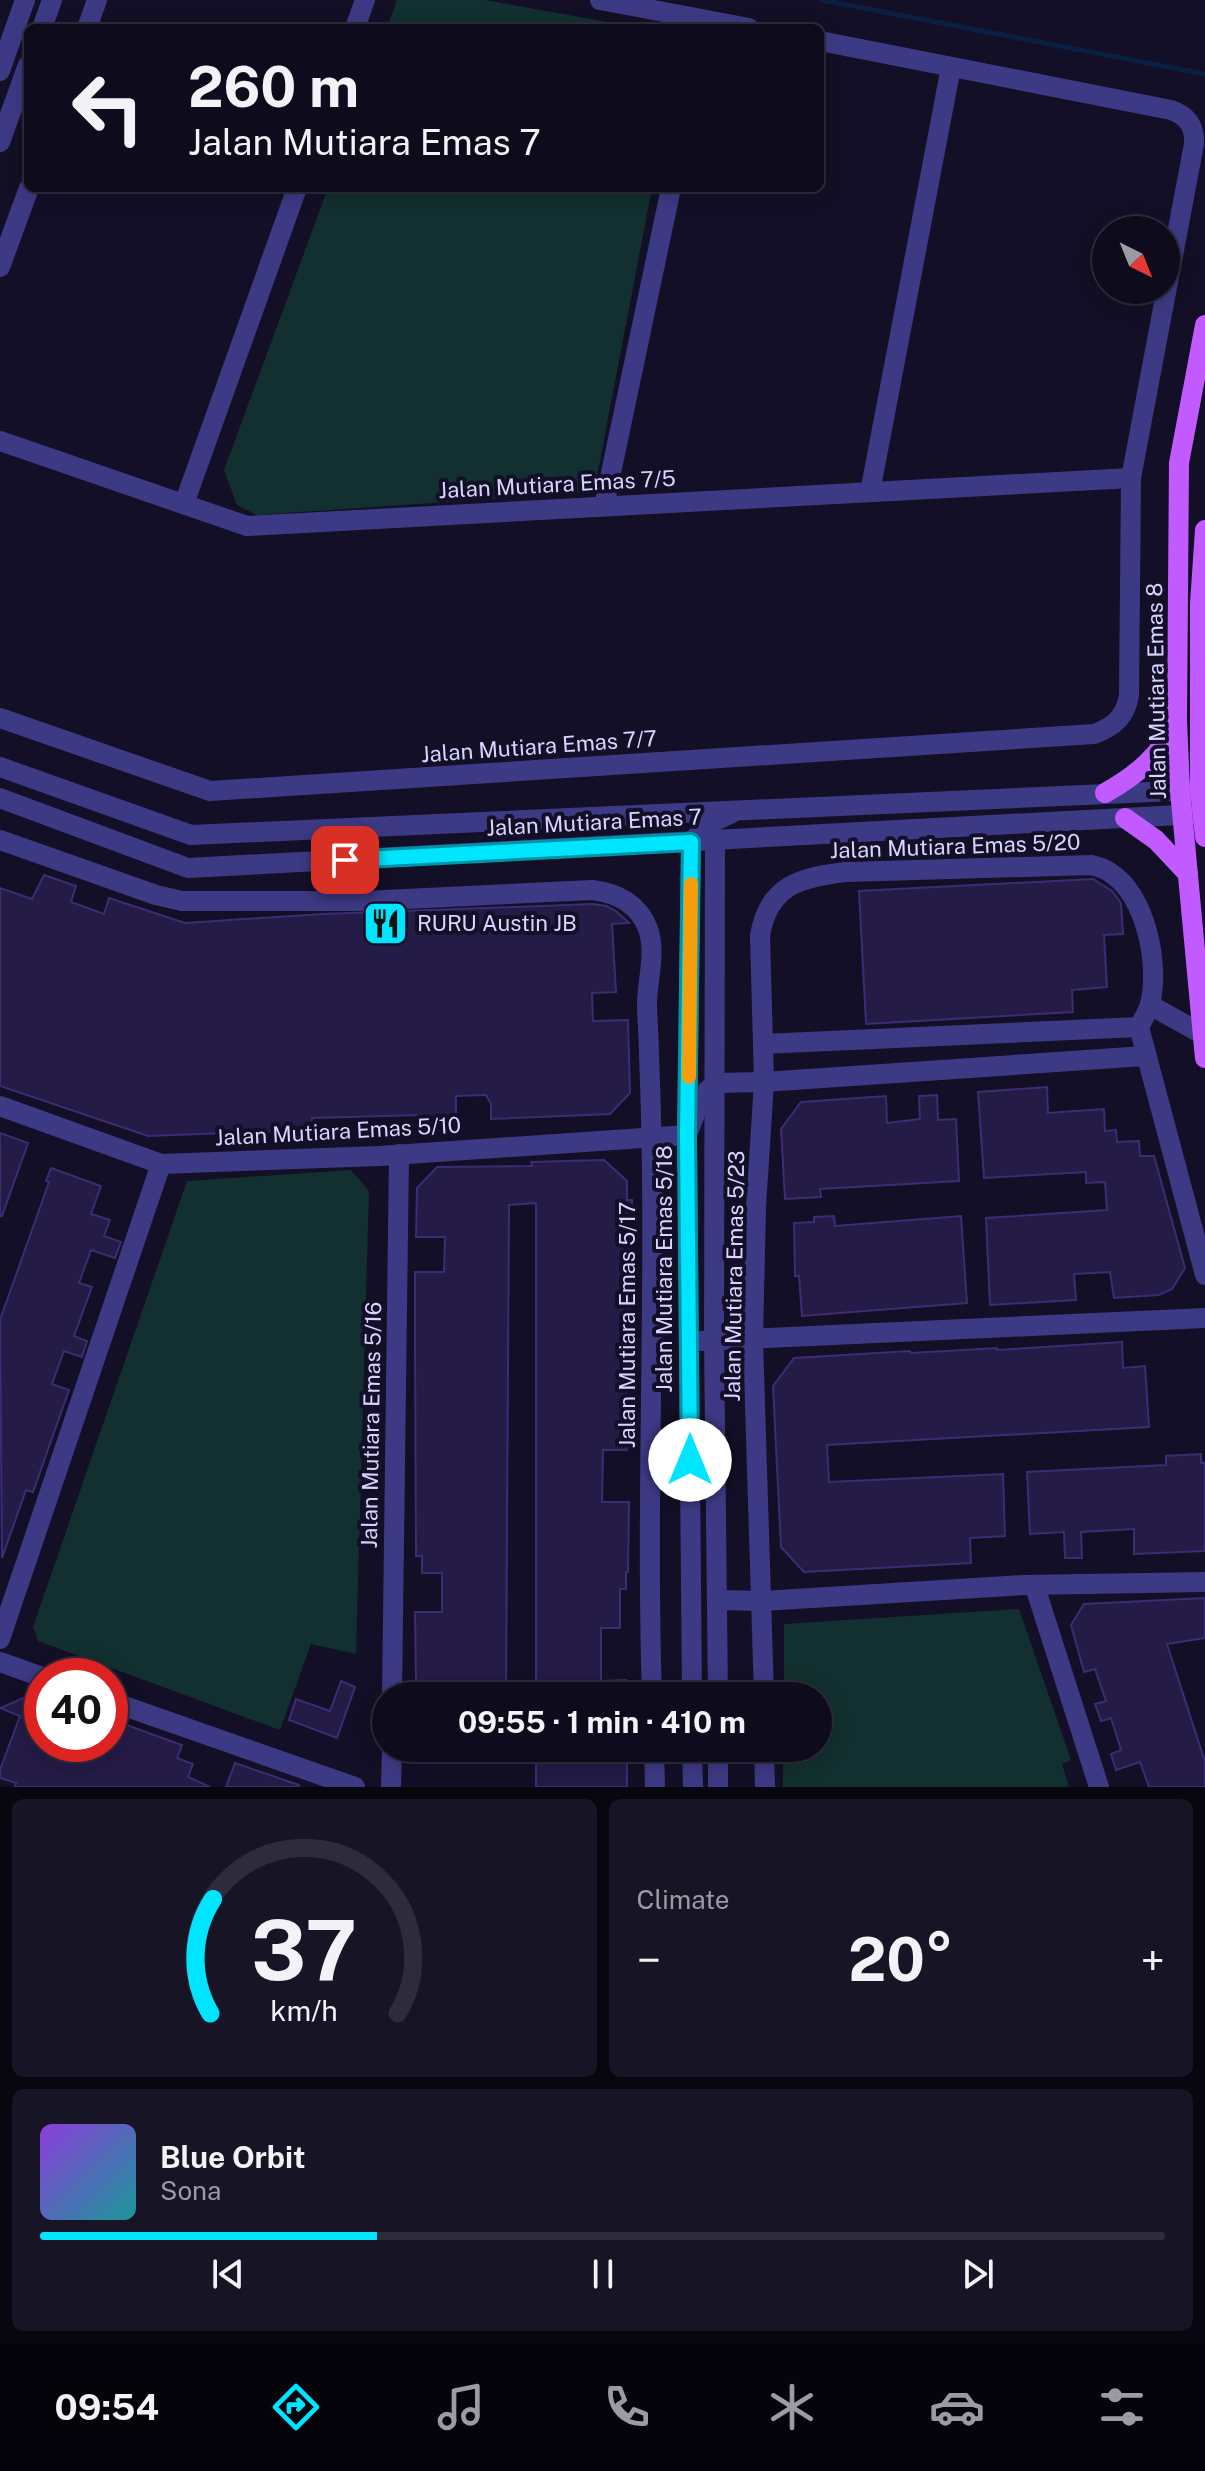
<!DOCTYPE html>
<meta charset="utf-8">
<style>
body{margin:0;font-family:"Public Sans",sans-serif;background:#171425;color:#f1f3f6;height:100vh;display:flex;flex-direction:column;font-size:30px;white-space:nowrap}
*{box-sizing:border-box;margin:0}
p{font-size:26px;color:#9b9ba3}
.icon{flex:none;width:44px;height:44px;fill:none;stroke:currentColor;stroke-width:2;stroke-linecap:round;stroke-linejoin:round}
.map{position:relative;height:1787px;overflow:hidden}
.sheet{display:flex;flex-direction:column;gap:12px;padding:12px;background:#08060f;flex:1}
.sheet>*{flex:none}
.guide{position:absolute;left:24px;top:24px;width:800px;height:168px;border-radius:12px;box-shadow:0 4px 20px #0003,0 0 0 2px #2e2b3b;background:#0e0b1c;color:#f1f3f6;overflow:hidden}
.needle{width:52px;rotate:137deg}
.buttons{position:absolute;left:1092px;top:216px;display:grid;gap:16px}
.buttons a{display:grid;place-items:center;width:88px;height:88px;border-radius:50%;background:#0e0b1c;box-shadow:0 4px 20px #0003,0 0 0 2px #2e2b3b;font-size:40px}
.speed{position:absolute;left:24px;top:1658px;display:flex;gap:16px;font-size:40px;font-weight:700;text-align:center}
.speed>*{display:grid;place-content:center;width:104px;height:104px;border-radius:50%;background:#0e0b1c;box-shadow:0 4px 20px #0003,0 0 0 2px #2e2b3b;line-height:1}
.speed .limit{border:12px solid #d22;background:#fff;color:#111}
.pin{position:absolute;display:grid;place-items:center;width:68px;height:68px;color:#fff;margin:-34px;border-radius:16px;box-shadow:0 4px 12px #0006}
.me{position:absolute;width:88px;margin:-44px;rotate:0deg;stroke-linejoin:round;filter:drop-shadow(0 0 6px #0008)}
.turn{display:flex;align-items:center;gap:28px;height:168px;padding:0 32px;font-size:36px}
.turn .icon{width:104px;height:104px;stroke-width:2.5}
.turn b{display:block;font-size:56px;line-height:68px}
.big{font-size:60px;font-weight:700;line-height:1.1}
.sheet .card{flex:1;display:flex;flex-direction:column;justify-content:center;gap:12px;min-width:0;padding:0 28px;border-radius:12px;background:#171425}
.sheet .dial{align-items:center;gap:0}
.dial svg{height:208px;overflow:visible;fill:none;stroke:#2e2b3b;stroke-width:7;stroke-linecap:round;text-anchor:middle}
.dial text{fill:#f1f3f6;stroke:none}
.song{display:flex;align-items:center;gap:24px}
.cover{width:96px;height:96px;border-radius:12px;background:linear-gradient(135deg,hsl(270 70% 55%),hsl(180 70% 35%))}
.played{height:8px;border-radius:4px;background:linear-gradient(90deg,#00e5ff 30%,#2e2b3b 30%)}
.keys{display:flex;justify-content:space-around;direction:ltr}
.heat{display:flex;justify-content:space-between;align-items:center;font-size:44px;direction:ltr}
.sheet .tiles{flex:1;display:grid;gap:12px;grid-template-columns:1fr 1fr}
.card:last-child{grid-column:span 2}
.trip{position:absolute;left:372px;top:1682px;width:460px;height:80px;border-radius:40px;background:#0e0b1c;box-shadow:0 4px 20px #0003,0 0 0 2px #2e2b3b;font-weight:700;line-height:80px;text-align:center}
.dock{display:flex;height:128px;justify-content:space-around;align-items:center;background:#06040b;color:#9b9ba3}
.dock .icon{width:56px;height:56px}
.dock .on{color:#00e5ff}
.dock b{font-size:36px;color:#f1f3f6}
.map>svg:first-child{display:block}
.green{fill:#12302f}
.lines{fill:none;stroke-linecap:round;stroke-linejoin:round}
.stream{stroke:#0a1f44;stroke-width:5}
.building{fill:#241b47;stroke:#3b2d73;stroke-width:2}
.minor{stroke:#3d3a85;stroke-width:20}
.major{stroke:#c25bff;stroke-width:20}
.route-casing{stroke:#0095a6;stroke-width:20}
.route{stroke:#00e5ff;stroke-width:14}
.slow{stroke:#f59e0b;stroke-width:14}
.labels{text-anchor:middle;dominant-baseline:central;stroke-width:8;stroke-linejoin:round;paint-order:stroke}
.street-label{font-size:22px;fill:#d9d4ff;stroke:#130f26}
.poi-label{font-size:22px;fill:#d9d4ff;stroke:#130f26;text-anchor:start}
</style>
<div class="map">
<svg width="1205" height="1787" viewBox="0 0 1205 1787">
<rect width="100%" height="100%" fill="#130f26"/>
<g class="green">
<path d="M397,0H485L641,28H387Z"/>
<path d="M328,188H652L594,492L257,515L237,505L224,470Z"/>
<path d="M351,1170L369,1191L356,1654L311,1644L280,1730L38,1641L33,1627L187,1181Z"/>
<path d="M1019,1609L1071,1760L1062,1764L1069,1787H783V1748H818V1696H784V1624Z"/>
</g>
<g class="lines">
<path class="stream" d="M822,0L1205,74"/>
</g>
<g class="building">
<path d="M44,875L76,886L71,902L104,914L109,898L185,923L323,914L593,904L606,906L616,911L629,923L612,924L616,992L592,993L593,1021L628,1020L630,1093L610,1114L491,1119V1104L486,1095L456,1096V1123L421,1125V1115L312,1118V1130L148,1136L0,1086V888L32,899Z"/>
<path d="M1093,879L1112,891L1121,903L1123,934L1104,935L1107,987L1072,990L1073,1012L866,1024L859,891Z"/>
<path d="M1047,1087L1048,1113L1104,1109L1105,1131L1116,1130L1117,1142L1139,1141L1140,1156H1154L1185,1268L1172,1289L1159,1295L1114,1298L1110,1272L1074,1274L1076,1300L990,1305L986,1218L1107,1210L1105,1182L1086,1183V1172L984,1178L978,1092Z"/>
<path d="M937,1095L938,1120L956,1119L959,1181L820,1189L821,1197L785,1199L781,1129L801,1102L886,1096L887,1123L920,1119L919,1096Z"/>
<path d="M0,1133L28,1143L2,1216H0Z"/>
<path d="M604,1160L627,1181V1200H632V1212L627,1213L626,1237H629L628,1359H626L627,1450H603L602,1502H629L628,1572H626V1589H620V1628H601V1681L626,1680V1696H536V1203L509,1205L506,1696H442V1681H416L415,1612H442V1573H422V1556H416L415,1342V1272H444L445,1237H416L417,1188L437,1167L532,1166L531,1162Z"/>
<path d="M51,1168L101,1186L91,1214L110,1220L104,1236L121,1242L115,1258L91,1250L79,1283L92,1287L74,1336L87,1341L82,1357L64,1351L52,1384L69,1390L33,1492L26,1490L2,1558L0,1320L49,1182L46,1181Z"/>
<path d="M834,1216L835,1226L961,1216L967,1303L802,1316L799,1276H795L794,1223L814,1222V1217Z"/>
<path d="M1122,1342L1123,1368L1145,1366L1149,1427L827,1445L829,1482L1003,1474L1005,1536L970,1538L971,1563L804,1572L781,1547L773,1386L794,1358L910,1351L911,1353L997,1348V1350Z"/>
<path d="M1201,1454V1463H1205V1551L1134,1554V1529L1081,1532L1082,1558H1065L1064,1532L1030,1534L1027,1472L1166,1465V1456Z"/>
<path d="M1205,1598V1638L1167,1644L1205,1762V1787H1149L1140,1762L1116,1770L1111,1754L1121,1750L1111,1718L1101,1721L1095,1704L1106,1701L1095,1669L1084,1672L1071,1625L1084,1604Z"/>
<path d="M341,1681L355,1687L337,1738L289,1720L296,1699L330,1711Z"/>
<path d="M35,1693L42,1696V1744H110L116,1721L182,1745L177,1758L193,1764L188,1777L210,1787H15L16,1783L0,1778V1770L20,1716L0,1708Z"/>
<rect x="536" y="1748" width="91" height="39"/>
<path d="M235,1763L299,1785V1787H226Z"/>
</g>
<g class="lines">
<g class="minor">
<path d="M600,0L749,28"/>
<path d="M42,28L52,0"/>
<path d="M87,28L97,0"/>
<path d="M355,28L365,0"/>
<path d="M0,71L25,0"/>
<path d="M0,142L28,65"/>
<path d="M0,267L29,188"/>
<path d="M0,441L247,526L1131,478"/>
<path d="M870,492L951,67"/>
<path d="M184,504L297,188"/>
<path d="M604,506L671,188"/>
<path d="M0,718L210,791L1094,734C1114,727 1126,716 1129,695L1131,478L1194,144C1195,126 1188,116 1171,110L820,41"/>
<path d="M0,767L191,835L1196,790"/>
<path d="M0,798L188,868L1198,814"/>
<path d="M705,833L715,840L714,1340L718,1696"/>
<path d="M0,840L156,895L182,901H363L592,890C617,893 639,904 648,929C656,952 648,978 647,1001C647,1019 649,1038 649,1056C658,1269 645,1483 652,1696"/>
<path d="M1150,1005L1202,1034"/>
<path d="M763,1044L1139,1027"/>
<path d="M0,1106L161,1164L379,1156L687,1135L702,1096L715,1083L764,1082L1145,1056"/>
<path d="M701,1341L1205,1318"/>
<path d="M1035,1587L1099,1787"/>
<path d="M718,1600L762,1601L1024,1585L1205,1582"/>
<path d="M0,1639L161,1164"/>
<path d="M0,1662L42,1677"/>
<path d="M392,1696L399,1154"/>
<path d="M692,1696L687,1135L691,842L711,823L732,813"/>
<path d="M764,1696L753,1339L756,1207L764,1082L760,936C768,885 801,877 846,872L1092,865C1097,867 1104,868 1109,872C1146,893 1160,966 1150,1004C1148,1012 1143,1019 1139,1027L1205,1275"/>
<path d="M110,1701L355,1787"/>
<path d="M654,1748L655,1787"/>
<path d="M692,1748L693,1787"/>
<path d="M764,1748L765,1787"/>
<path d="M391,1787L392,1748"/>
<path d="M718,1787V1748"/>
</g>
<g class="major">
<path d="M1205,325L1179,463L1177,720L1180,790L1205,1058"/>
<path d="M1205,530L1200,604V790L1205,837"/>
<path d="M1105,793C1137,775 1161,755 1177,721"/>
<path d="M1125,818L1156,840L1188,874"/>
</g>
</g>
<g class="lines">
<defs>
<path id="route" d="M345,860L691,842L687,1135L690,1460"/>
</defs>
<use href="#route" class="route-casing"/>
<use href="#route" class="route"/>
<path class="slow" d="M689,1077L691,884"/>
</g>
<defs>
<symbol id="restaurant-square" viewBox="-11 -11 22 22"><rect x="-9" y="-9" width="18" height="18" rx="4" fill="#00e5ff" stroke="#130f26"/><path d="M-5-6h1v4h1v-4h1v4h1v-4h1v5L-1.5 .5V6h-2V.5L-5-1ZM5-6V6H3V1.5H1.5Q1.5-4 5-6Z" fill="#111"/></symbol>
</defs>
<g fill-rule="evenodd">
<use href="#restaurant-square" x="360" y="898" width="51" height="51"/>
</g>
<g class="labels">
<g class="street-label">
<text transform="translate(557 484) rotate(-3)">Jalan Mutiara Emas 7/5</text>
<text transform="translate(1156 691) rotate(-91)">Jalan Mutiara Emas 8</text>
<text transform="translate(539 746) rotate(-4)">Jalan Mutiara Emas 7/7</text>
<text transform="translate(594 822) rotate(-3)">Jalan Mutiara Emas 7</text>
<text transform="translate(955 846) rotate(-2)">Jalan Mutiara Emas 5/20</text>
<text transform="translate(338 1131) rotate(-3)">Jalan Mutiara Emas 5/10</text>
<text transform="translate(664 1269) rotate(-90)">Jalan Mutiara Emas 5/18</text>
<text transform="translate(734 1276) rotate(-89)">Jalan Mutiara Emas 5/23</text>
<text transform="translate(627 1325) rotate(-90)">Jalan Mutiara Emas 5/17</text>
<text transform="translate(371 1425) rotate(-89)">Jalan Mutiara Emas 5/16</text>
</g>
<g class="poi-label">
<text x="417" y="923">RURU Austin JB</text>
</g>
</g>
</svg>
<div class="buttons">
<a><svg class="needle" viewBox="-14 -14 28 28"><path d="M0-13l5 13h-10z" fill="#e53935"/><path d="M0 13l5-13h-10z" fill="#9b9ba3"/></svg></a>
</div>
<div class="speed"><div class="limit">40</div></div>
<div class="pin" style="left:345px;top:860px;background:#d93025"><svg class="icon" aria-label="arrive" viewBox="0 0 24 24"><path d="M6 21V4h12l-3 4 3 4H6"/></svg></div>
<svg class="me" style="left:690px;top:1460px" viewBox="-20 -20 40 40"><circle r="19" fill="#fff"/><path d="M0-13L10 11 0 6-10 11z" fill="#00e5ff"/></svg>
<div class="trip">09:55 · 1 min · 410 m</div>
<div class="guide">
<div class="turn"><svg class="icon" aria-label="left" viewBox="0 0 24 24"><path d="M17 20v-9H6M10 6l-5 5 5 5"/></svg><div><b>260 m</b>Jalan Mutiara Emas 7</div></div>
</div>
</div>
<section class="sheet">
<div class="tiles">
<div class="card dial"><svg viewBox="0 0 100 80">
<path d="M14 69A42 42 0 1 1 86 69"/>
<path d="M14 69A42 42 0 0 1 15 25" stroke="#00e5ff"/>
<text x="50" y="56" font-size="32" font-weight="700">37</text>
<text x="50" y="72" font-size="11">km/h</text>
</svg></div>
<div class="card"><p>Climate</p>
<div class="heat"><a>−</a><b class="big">20°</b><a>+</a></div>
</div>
<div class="card">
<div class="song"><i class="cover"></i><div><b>Blue Orbit</b><p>Sona</p></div></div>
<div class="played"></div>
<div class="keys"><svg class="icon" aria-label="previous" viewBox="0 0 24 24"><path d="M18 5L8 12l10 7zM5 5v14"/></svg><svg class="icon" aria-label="pause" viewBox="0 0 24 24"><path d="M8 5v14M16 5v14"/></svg><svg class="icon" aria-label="next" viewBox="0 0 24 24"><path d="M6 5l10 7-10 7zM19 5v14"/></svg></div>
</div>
</div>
</section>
<nav class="dock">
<b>09:54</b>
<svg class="icon on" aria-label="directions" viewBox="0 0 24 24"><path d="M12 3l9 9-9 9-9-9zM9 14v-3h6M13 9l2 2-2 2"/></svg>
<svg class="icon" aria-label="music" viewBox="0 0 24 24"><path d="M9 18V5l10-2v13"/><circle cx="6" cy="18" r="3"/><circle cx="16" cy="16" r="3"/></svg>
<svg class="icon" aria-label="phone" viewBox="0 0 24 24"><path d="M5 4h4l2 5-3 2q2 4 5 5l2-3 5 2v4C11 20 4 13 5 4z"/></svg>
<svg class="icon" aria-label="climate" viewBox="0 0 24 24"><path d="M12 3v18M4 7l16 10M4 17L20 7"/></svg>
<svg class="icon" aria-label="car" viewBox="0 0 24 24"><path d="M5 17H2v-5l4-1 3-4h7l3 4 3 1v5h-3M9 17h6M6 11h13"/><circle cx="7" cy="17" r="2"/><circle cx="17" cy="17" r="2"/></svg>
<svg class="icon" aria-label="filters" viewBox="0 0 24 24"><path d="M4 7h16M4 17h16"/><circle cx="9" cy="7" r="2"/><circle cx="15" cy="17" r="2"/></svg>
</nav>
